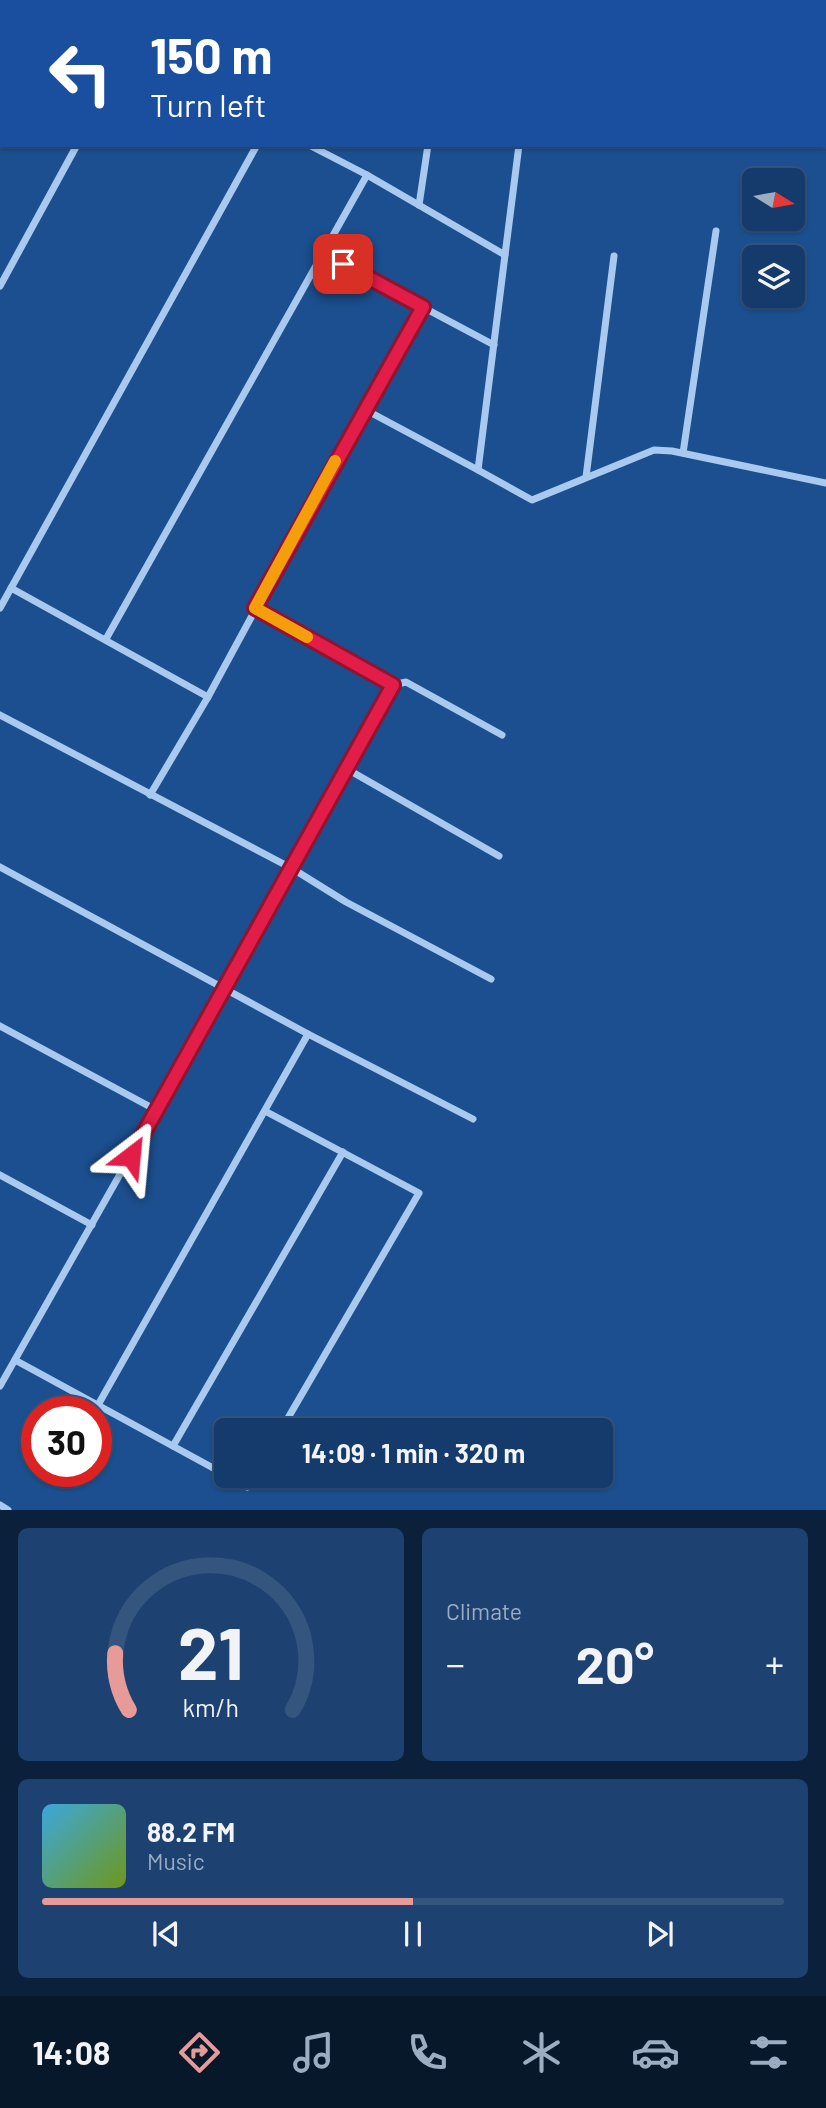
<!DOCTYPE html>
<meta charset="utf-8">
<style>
body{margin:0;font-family:Barlow,sans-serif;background:#1d4271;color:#f1f3f6;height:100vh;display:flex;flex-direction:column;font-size:26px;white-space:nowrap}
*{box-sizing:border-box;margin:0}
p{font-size:23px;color:#9dadc1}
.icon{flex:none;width:38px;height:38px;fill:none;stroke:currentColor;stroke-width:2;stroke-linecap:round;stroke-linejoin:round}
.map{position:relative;height:1510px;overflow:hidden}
.details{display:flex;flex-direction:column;gap:18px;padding:18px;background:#0b203b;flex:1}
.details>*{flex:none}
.top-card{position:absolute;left:0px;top:0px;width:826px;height:147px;box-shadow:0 2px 5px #0004,0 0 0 2px #33557e;background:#1a4fa0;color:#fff;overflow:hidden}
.needle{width:46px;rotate:101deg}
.controls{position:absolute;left:742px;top:168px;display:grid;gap:14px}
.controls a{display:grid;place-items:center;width:63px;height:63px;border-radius:10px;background:#143b6b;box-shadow:0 2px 5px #0004,0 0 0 2px #33557e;font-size:35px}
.speed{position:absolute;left:21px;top:1396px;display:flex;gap:14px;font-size:35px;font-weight:700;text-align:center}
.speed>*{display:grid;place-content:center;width:91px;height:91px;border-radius:50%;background:#143b6b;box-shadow:0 2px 5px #0004,0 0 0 2px #33557e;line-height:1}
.speed .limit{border:10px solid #d22;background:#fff;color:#111}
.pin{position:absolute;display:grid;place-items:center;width:60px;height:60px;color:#fff;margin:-30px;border-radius:14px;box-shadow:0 4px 10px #0006}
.me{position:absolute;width:77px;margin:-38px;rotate:29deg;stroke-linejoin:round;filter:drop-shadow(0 0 5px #0008)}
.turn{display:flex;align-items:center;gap:24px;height:147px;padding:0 35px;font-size:32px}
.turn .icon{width:91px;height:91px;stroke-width:2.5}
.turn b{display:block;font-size:49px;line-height:60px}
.big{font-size:52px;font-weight:700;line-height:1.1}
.details .card{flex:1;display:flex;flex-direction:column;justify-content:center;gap:10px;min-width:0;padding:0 24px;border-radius:10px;background:#1d4271}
.details .dial{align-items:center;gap:0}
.dial svg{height:182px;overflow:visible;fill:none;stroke:#33557e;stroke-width:7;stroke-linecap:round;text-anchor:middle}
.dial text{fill:#f1f3f6;stroke:none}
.song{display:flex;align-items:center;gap:21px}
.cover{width:84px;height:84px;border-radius:10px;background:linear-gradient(135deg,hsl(200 70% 55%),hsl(80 70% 35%))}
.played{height:7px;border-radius:4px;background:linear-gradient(90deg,#e69b98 50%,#33557e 50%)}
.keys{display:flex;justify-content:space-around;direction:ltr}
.heat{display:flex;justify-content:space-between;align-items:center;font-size:38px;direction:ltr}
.details .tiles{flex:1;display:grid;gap:18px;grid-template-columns:1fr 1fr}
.card:last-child{grid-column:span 2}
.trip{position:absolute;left:214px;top:1418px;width:399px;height:70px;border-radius:10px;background:#143b6b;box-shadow:0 2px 5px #0004,0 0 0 2px #33557e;font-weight:700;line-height:70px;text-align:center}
.dock{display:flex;height:112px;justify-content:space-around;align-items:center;background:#08182b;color:#9dadc1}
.dock .icon{width:49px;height:49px}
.dock .current{color:#e69b98}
.dock b{font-size:32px;color:#f1f3f6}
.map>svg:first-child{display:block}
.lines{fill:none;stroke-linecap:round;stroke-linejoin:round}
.street{stroke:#a9c9ee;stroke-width:7}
.route-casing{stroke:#92132f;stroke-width:18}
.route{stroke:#e11d48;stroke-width:12}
.slow{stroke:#f59e0b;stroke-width:12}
</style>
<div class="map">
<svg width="826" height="1510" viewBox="0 0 826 1510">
<rect width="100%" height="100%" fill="#1b4f8f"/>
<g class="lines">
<g class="street">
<path d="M426,0L428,2"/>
<path d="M319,2L321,0"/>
<path d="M475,2L478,0"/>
<path d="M538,2V0"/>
<path d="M309,145L367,175L505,255L519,145"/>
<path d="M419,205L428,145"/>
<path d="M323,254L494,345"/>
<path d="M0,286L77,145"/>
<path d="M364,409L423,307"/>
<path d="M683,453L716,231"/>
<path d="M478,470L532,500L654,450L672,451L826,483"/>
<path d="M586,477L614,256"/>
<path d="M11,588L208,697"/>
<path d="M0,608L257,145"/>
<path d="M255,608L393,685L406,682L502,735"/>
<path d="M106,639L367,175"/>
<path d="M393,685L293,869L346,902L491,979"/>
<path d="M0,715L293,869L0,1386"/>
<path d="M347,769L499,856"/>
<path d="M150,795L208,697L364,409L478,470L505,255"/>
<path d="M0,867L308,1034L473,1119"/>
<path d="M0,1026L156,1110"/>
<path d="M265,1111L419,1193L281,1430"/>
<path d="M0,1175L92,1225"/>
<path d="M15,1360L226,1475"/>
<path d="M98,1405L308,1034"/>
<path d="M173,1446L343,1152"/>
<path d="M226,1475L247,1487L254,1475"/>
<path d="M0,1505L8,1510"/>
</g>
</g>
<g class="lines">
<defs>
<path id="route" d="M131,1156L393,685L255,608L423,307L343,264"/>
</defs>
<use href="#route" class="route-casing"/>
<use href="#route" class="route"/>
<path class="slow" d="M307,637L255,608L335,461"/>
</g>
</svg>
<div class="controls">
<a><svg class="needle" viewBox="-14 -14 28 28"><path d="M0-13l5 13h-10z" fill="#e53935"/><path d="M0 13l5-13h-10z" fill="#9dadc1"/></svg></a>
<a><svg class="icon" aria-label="layers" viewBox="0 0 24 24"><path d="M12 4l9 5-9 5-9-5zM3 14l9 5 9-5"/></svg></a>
</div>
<div class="speed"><div class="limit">30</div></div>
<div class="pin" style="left:343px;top:264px;background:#d93025"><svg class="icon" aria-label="arrive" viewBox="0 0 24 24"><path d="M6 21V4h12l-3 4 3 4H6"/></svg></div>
<svg class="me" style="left:131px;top:1156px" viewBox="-20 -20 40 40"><path d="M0-17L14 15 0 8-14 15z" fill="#e11d48" stroke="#fff" stroke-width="4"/></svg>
<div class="trip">14:09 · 1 min · 320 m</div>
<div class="top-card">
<div class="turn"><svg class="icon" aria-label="left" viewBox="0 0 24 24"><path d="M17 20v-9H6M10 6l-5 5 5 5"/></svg><div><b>150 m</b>Turn left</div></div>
</div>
</div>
<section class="details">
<div class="tiles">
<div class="card dial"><svg viewBox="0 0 100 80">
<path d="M14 69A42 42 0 1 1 86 69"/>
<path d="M14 69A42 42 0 0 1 8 44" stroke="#e69b98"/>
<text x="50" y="56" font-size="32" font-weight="700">21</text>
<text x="50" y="72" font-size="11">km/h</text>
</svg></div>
<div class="card"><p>Climate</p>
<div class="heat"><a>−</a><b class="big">20°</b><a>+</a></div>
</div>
<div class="card">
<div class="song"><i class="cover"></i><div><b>88.2 FM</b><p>Music</p></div></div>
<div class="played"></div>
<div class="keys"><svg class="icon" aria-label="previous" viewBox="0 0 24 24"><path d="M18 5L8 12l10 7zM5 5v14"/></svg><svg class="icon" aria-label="pause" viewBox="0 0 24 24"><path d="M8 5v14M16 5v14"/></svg><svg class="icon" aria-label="next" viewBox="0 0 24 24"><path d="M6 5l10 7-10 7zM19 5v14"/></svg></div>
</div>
</div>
</section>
<nav class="dock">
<b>14:08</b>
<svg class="icon current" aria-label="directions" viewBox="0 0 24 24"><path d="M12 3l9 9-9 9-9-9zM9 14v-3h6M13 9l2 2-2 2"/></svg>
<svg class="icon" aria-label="music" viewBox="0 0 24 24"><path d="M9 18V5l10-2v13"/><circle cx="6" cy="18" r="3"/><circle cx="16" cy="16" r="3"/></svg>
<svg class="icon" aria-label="phone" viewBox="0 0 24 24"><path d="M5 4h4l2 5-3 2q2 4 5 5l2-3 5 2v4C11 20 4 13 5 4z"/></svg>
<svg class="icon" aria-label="climate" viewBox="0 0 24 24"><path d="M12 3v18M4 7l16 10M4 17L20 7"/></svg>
<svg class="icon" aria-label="car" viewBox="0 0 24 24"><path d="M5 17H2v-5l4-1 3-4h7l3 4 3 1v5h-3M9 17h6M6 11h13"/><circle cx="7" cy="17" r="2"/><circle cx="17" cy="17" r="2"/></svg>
<svg class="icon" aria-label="filters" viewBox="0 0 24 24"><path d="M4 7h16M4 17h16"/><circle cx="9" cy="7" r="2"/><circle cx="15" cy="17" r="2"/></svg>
</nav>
